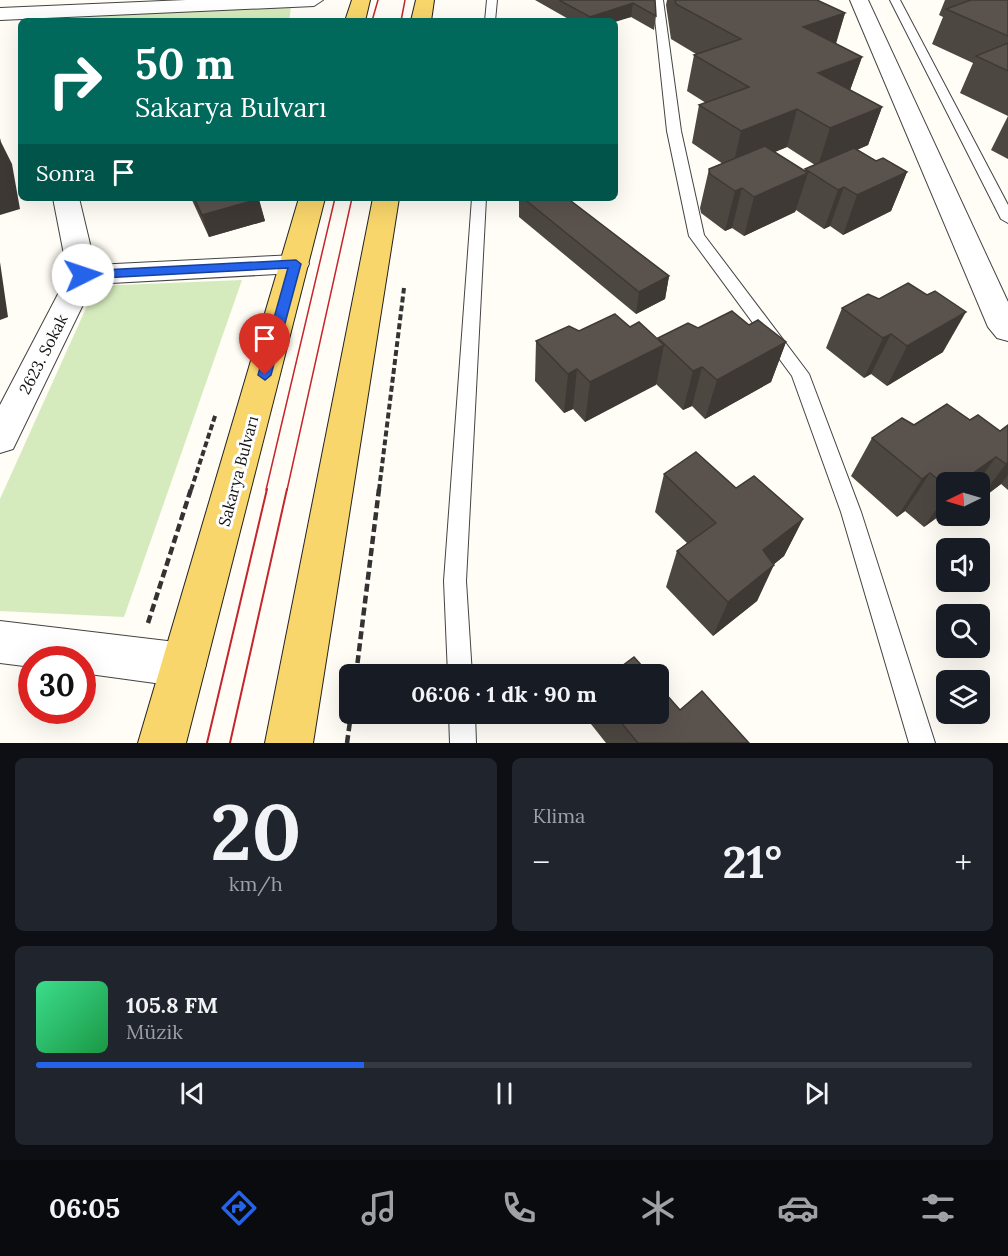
<!DOCTYPE html>
<html lang="tr">
<meta charset="utf-8">
<style>
body{margin:0;font-family:Lora,serif;background:#20242c;color:#f1f3f6;height:100vh;display:flex;flex-direction:column;font-size:22px;white-space:nowrap}
*{box-sizing:border-box;margin:0}
p{font-size:20px;color:#9ea1a6}
.icon{flex:none;width:33px;height:33px;fill:none;stroke:currentColor;stroke-width:2;stroke-linecap:round;stroke-linejoin:round}
.map{position:relative;height:743px;overflow:hidden}
.drawer{display:flex;flex-direction:column;gap:15px;padding:15px;background:#0d0f14;flex:1}
.drawer>*{flex:none}
.top-card{position:absolute;left:18px;top:18px;width:600px;height:183px;border-radius:9px;box-shadow:0 6px 24px #0002;background:#00695c;color:#fff;overflow:hidden}
.needle{width:39px;rotate:265deg}
.tools{position:absolute;left:936px;top:472px;display:grid;gap:12px}
.tools a{display:grid;place-items:center;width:54px;height:54px;border-radius:9px;background:#171b24;box-shadow:0 6px 24px #0002;font-size:30px}
.speed{position:absolute;left:18px;top:646px;display:flex;gap:12px;font-size:30px;font-weight:700;text-align:center}
.speed>*{display:grid;place-content:center;width:78px;height:78px;border-radius:50%;background:#171b24;box-shadow:0 6px 24px #0002;line-height:1}
.speed .limit{border:9px solid #d22;background:#fff;color:#111}
.pin{position:absolute;display:grid;place-items:center;width:51px;height:51px;color:#fff;margin:-62px -26px;border-radius:50% 50% 50% 0;rotate:-45deg;box-shadow:0 0 6px #0007}
.pin .icon{rotate:45deg}
.me{position:absolute;width:66px;margin:-33px;rotate:86deg;stroke-linejoin:round;filter:drop-shadow(0 0 4px #0008)}
.turn{display:flex;align-items:center;gap:21px;height:126px;padding:0 18px;font-size:27px}
.turn .icon{width:78px;height:78px;stroke-width:2.5}
.turn b{display:block;font-size:42px;line-height:51px}
.then{display:flex;align-items:center;height:57px;padding:0 18px;background:#0003;gap:12px;font-size:22px}
.big{font-size:45px;font-weight:700;line-height:1.1}
.drawer .tile{flex:1;display:flex;flex-direction:column;justify-content:center;gap:9px;min-width:0;padding:0 21px;border-radius:9px;background:#20242c}
.drawer .dial{align-items:center;gap:0}
.dial b{font-size:78px;line-height:1}
.song{display:flex;align-items:center;gap:18px}
.cover{width:72px;height:72px;border-radius:9px;background:linear-gradient(135deg,hsl(150 70% 55%),hsl(140 70% 35%))}
.played{height:6px;border-radius:3px;background:linear-gradient(90deg,#2563eb 35%,#363941 35%)}
.keys{display:flex;justify-content:space-around;direction:ltr}
.heat{display:flex;justify-content:space-between;align-items:center;font-size:33px;direction:ltr}
.drawer .tiles{flex:1;display:grid;gap:15px;grid-template-columns:1fr 1fr}
.tile:last-child{grid-column:span 2}
.trip{position:absolute;left:339px;top:664px;width:330px;height:60px;border-radius:9px;background:#171b24;box-shadow:0 6px 24px #0002;font-weight:700;line-height:60px;text-align:center}
.dock{display:flex;height:96px;justify-content:space-around;align-items:center;background:#090b0e;color:#9ea1a6}
.dock .icon{width:42px;height:42px}
.dock .active{color:#2563eb}
.dock b{font-size:27px;color:#f1f3f6}
.map>svg:first-child{display:block}
.green{fill:#d5ebbd}
.lines{fill:none;stroke-linecap:round;stroke-linejoin:round}
.service-casing{stroke:#444;stroke-width:2}
.minor-casing{stroke:#444;stroke-width:2}
.tertiary-casing{stroke:#444;stroke-width:2}
.primary-casing{stroke:#222;stroke-width:2}
.path-far1{stroke:#333;stroke-width:4;stroke-dasharray:6 3;stroke-linecap:butt}
.path{stroke:#333;stroke-width:4.5;stroke-dasharray:8 4;stroke-linecap:butt}
.service{fill:#fff;fill-rule:evenodd}
.minor{fill:#fff;fill-rule:evenodd}
.tertiary{fill:#fff;fill-rule:evenodd}
.primary{fill:#f9d66b;fill-rule:evenodd}
.tram-far1{stroke:#c4262e;stroke-width:1.5}
.tram{stroke:#c4262e;stroke-width:2}
.wall{fill:#4d4742;fill-rule:evenodd}
.shaded-wall{fill:#3f3936}
.building{fill:#5a524d;stroke:#3f3936;stroke-width:1.5}
.route{fill:#2563eb;stroke:#184099;stroke-width:1.5}
.labels{text-anchor:middle;dominant-baseline:central;stroke-width:6;stroke-linejoin:round;paint-order:stroke}
.street-label{font-size:16px;fill:#111;stroke:#fff}
</style>
<div class="map">
<svg width="1008" height="743" viewBox="0 0 1008 743">
<rect width="100%" height="100%" fill="#fffdf5"/>
<g class="green">
<path d="M291,7L289,21H66V18Z"/>
<path d="M242,280L124,617L0,611V499L96,286Z"/>
</g>
<g class="lines">
<defs>
<g id="service">
<path d="M487,0H497L495,21H485Z"/>
<path d="M653,0H663L681,131L704,235L809,374L861,512L935,743H909L841,512L792,376L689,236L667,131Z"/>
<path d="M890,0H900L1008,205V223L1001,219Z"/>
<path d="M472,198H486L466,581L472,675H448L444,581Z"/>
<path d="M449,714H475L476,743H450Z"/>
</g>
<g id="minor">
<path d="M186,0H323L314,6L0,20V8Z"/>
<path d="M53,198H79L95,265L295,255L305,257L309,264L305,271L295,273L93,284L13,449L0,453V405L68,275Z"/>
<path d="M0,621L184,643L200,650L206,665L200,680L184,687L82,673V660H32V667L0,663Z"/>
</g>
<path id="tertiary" d="M850,0H868L1008,302V341L997,338L988,327Z"/>
<g id="primary">
<path d="M352,0H370L365,21H345Z"/>
<path d="M416,0H434L431,21H411Z"/>
<path d="M299,198H325L186,743H138Z"/>
<path d="M373,198H399L313,743H265Z"/>
</g>
</defs>
<use href="#service" class="service-casing"/>
<use href="#minor" class="minor-casing"/>
<use href="#tertiary" class="tertiary-casing"/>
<use href="#primary" class="primary-casing"/>
<g class="path-far1">
<path d="M191,490L216,413"/>
<path d="M379,490L404,288"/>
</g>
<g class="path">
<path d="M148,623L191,489"/>
<path d="M356,675L379,489"/>
<path d="M347,743L351,714"/>
</g>
<use href="#service" class="service"/>
<use href="#minor" class="minor"/>
<use href="#tertiary" class="tertiary"/>
<use href="#primary" class="primary"/>
<g class="tram-far1">
<path d="M372,21L378,0"/>
<path d="M401,21L405,0"/>
<path d="M266,490L335,198"/>
<path d="M287,490L352,198"/>
</g>
<g class="tram">
<path d="M207,743L267,489"/>
<path d="M230,743L287,489"/>
</g>
</g>
<g class="wall">
<path d="M535,0H655L656,16L654,30L631,17L615,21H572Z"/>
<path d="M667,0H817L845,13L836,44L862,57L850,90L882,107L868,145L857,150L876,161L907,172L891,211L843,235L830,226L824,229L796,210L795,212L744,236L732,228L725,231L701,213L700,208L709,169L723,164L692,143L699,105L706,103L687,91L694,55L696,54L671,39L666,5ZM787,147L815,165L805,169L804,171L774,152Z"/>
<path d="M945,0H1008V159L991,150L1008,116L960,93L973,63L932,44L943,17L939,15Z"/>
<path d="M191,198H258L265,221L209,237Z"/>
<path d="M519,198H567L669,276L665,299L636,314L519,217Z"/>
<path d="M842,308L943,352L887,386L871,374L864,378L826,348Z"/>
<path d="M749,325L786,342L771,382L705,419L692,406L683,410L656,384L585,422L573,409L564,413L535,381L536,341L579,331L630,327L658,339L698,328Z"/>
<path d="M970,420L1000,431L1008,425V490L1001,484L980,500V483H946V511L924,527L905,511L897,517L851,476L872,438L914,425Z"/>
<path d="M664,474L736,488L803,519L784,556L773,565L757,601L713,636L666,587L677,551L687,543L655,512Z"/>
<path d="M680,710L749,743H606L587,719L588,714H658Z"/>
</g>
<g class="shaded-wall">
<path d="M633,3L631,17L615,22V21H590V17Z"/>
<path d="M845,13L834,48L803,27Z"/>
<path d="M862,57L849,93L818,73Z"/>
<path d="M882,107L868,145L818,166L830,128Z"/>
<path d="M797,109L787,147L732,170L741,131Z"/>
<path d="M0,138L1,142L12,164L20,209L0,215Z"/>
<path d="M907,172L891,211L843,235L857,195Z"/>
<path d="M808,173L795,212L744,236L754,197Z"/>
<path d="M844,187L830,226L824,229L838,190Z"/>
<path d="M742,188L732,228L725,231L735,191Z"/>
<path d="M259,199L265,221L209,237L202,215Z"/>
<path d="M0,262L8,317L0,320Z"/>
<path d="M669,276L665,299L636,314L639,292Z"/>
<path d="M966,312L943,352L887,386L907,346Z"/>
<path d="M891,334L871,374L864,378L883,338Z"/>
<path d="M786,342L771,382L705,419L717,380Z"/>
<path d="M664,345L656,385L585,422L590,382Z"/>
<path d="M702,367L692,406L683,410L693,371Z"/>
<path d="M577,369L573,409L564,413L568,374Z"/>
<path d="M996,457L977,483H959Z"/>
<path d="M1008,462V475L1001,484L980,500V498L1006,464Z"/>
<path d="M930,473L905,511L897,517L922,479Z"/>
<path d="M946,495V511L924,527Z"/>
<path d="M803,519L784,556L747,586L763,550Z"/>
<path d="M774,565L757,601L713,636L728,602Z"/>
</g>
<g class="building">
<path d="M559,0H655L656,16L633,3L590,17Z"/>
<path d="M675,0H817L845,13L803,27L862,57L818,73L882,107L830,128L797,109L741,131L699,105L749,87L694,55L741,39L676,4Z"/>
<path d="M971,0H1008V36L946,9Z"/>
<path d="M247,19L249,21H235Z"/>
<path d="M1008,43V71L976,56Z"/>
<path d="M765,146L808,173L754,197L742,188L735,191L710,174L709,169Z"/>
<path d="M854,148L876,161L883,158L907,172L857,195L844,187L838,190L805,169Z"/>
<path d="M194,198H258L259,199L202,215Z"/>
<path d="M523,198H567L669,276L639,292Z"/>
<path d="M908,283L927,295L935,291L966,312L907,346L891,334L883,338L842,308L868,294L879,299Z"/>
<path d="M732,311L749,325L758,320L786,342L717,380L702,367L693,371L658,338L688,323L698,328Z"/>
<path d="M615,314L630,327L639,322L664,345L590,382L577,369L568,374L536,341L569,326L579,331Z"/>
<path d="M947,404L970,420L978,415L1000,431L1008,425V462L1006,464L996,457L959,483H946V486L930,473L922,479L872,438L902,418L914,425Z"/>
<path d="M696,452L736,488L754,476L803,519L763,550L774,565L728,602L677,551L716,523L664,474Z"/>
<path d="M634,657L650,675H610Z"/>
<path d="M658,685L680,710L702,691L749,743H638L614,714H658Z"/>
</g>
<path class="route" d="M296,260L301,264L271,375L265,380L258,375L288,268L83,279L77,275L83,271Z"/>
<g class="labels">
<g class="street-label">
<text transform="translate(43 354) rotate(-63)">2623. Sokak</text>
<text transform="translate(238 471) rotate(-75)">Sakarya Bulvarı</text>
</g>
</g>
</svg>
<div class="tools">
<a><svg class="needle" viewBox="-14 -14 28 28"><path d="M0-13l5 13h-10z" fill="#e53935"/><path d="M0 13l5-13h-10z" fill="#9ea1a6"/></svg></a>
<a><svg class="icon" aria-label="sound" viewBox="0 0 24 24"><path d="M4 9h4l5-4v14l-5-4H4zM17 9q2 3 0 6"/></svg></a>
<a><svg class="icon" aria-label="search" viewBox="0 0 24 24"><circle cx="10" cy="10" r="6"/><path d="M15 15l6 6"/></svg></a>
<a><svg class="icon" aria-label="layers" viewBox="0 0 24 24"><path d="M12 4l9 5-9 5-9-5zM3 14l9 5 9-5"/></svg></a>
</div>
<div class="speed"><div class="limit">30</div></div>
<div class="pin" style="left:265px;top:375px;background:#d93025"><svg class="icon" aria-label="arrive" viewBox="0 0 24 24"><path d="M6 21V4h12l-3 4 3 4H6"/></svg></div>
<svg class="me" style="left:83px;top:275px" viewBox="-20 -20 40 40"><circle r="19" fill="#fff"/><path d="M0-13L10 11 0 6-10 11z" fill="#2563eb"/></svg>
<div class="trip">06:06 · 1 dk · 90 m</div>
<div class="top-card">
<div class="turn"><svg class="icon" aria-label="right" viewBox="0 0 24 24"><path d="M7 20v-9h11M14 6l5 5-5 5"/></svg><div><b>50 m</b>Sakarya Bulvarı</div></div>
<div class="then">Sonra<svg class="icon" aria-label="arrive" viewBox="0 0 24 24"><path d="M6 21V4h12l-3 4 3 4H6"/></svg></div>
</div>
</div>
<section class="drawer">
<div class="tiles">
<div class="tile dial"><b>20</b><p>km/h</p></div>
<div class="tile"><p>Klima</p>
<div class="heat"><a>−</a><b class="big">21°</b><a>+</a></div>
</div>
<div class="tile">
<div class="song"><i class="cover"></i><div><b>105.8 FM</b><p>Müzik</p></div></div>
<div class="played"></div>
<div class="keys"><svg class="icon" aria-label="previous" viewBox="0 0 24 24"><path d="M18 5L8 12l10 7zM5 5v14"/></svg><svg class="icon" aria-label="pause" viewBox="0 0 24 24"><path d="M8 5v14M16 5v14"/></svg><svg class="icon" aria-label="next" viewBox="0 0 24 24"><path d="M6 5l10 7-10 7zM19 5v14"/></svg></div>
</div>
</div>
</section>
<nav class="dock">
<b>06:05</b>
<svg class="icon active" aria-label="directions" viewBox="0 0 24 24"><path d="M12 3l9 9-9 9-9-9zM9 14v-3h6M13 9l2 2-2 2"/></svg>
<svg class="icon" aria-label="music" viewBox="0 0 24 24"><path d="M9 18V5l10-2v13"/><circle cx="6" cy="18" r="3"/><circle cx="16" cy="16" r="3"/></svg>
<svg class="icon" aria-label="phone" viewBox="0 0 24 24"><path d="M5 4h4l2 5-3 2q2 4 5 5l2-3 5 2v4C11 20 4 13 5 4z"/></svg>
<svg class="icon" aria-label="climate" viewBox="0 0 24 24"><path d="M12 3v18M4 7l16 10M4 17L20 7"/></svg>
<svg class="icon" aria-label="car" viewBox="0 0 24 24"><path d="M5 17H2v-5l4-1 3-4h7l3 4 3 1v5h-3M9 17h6M6 11h13"/><circle cx="7" cy="17" r="2"/><circle cx="17" cy="17" r="2"/></svg>
<svg class="icon" aria-label="filters" viewBox="0 0 24 24"><path d="M4 7h16M4 17h16"/><circle cx="9" cy="7" r="2"/><circle cx="15" cy="17" r="2"/></svg>
</nav>
